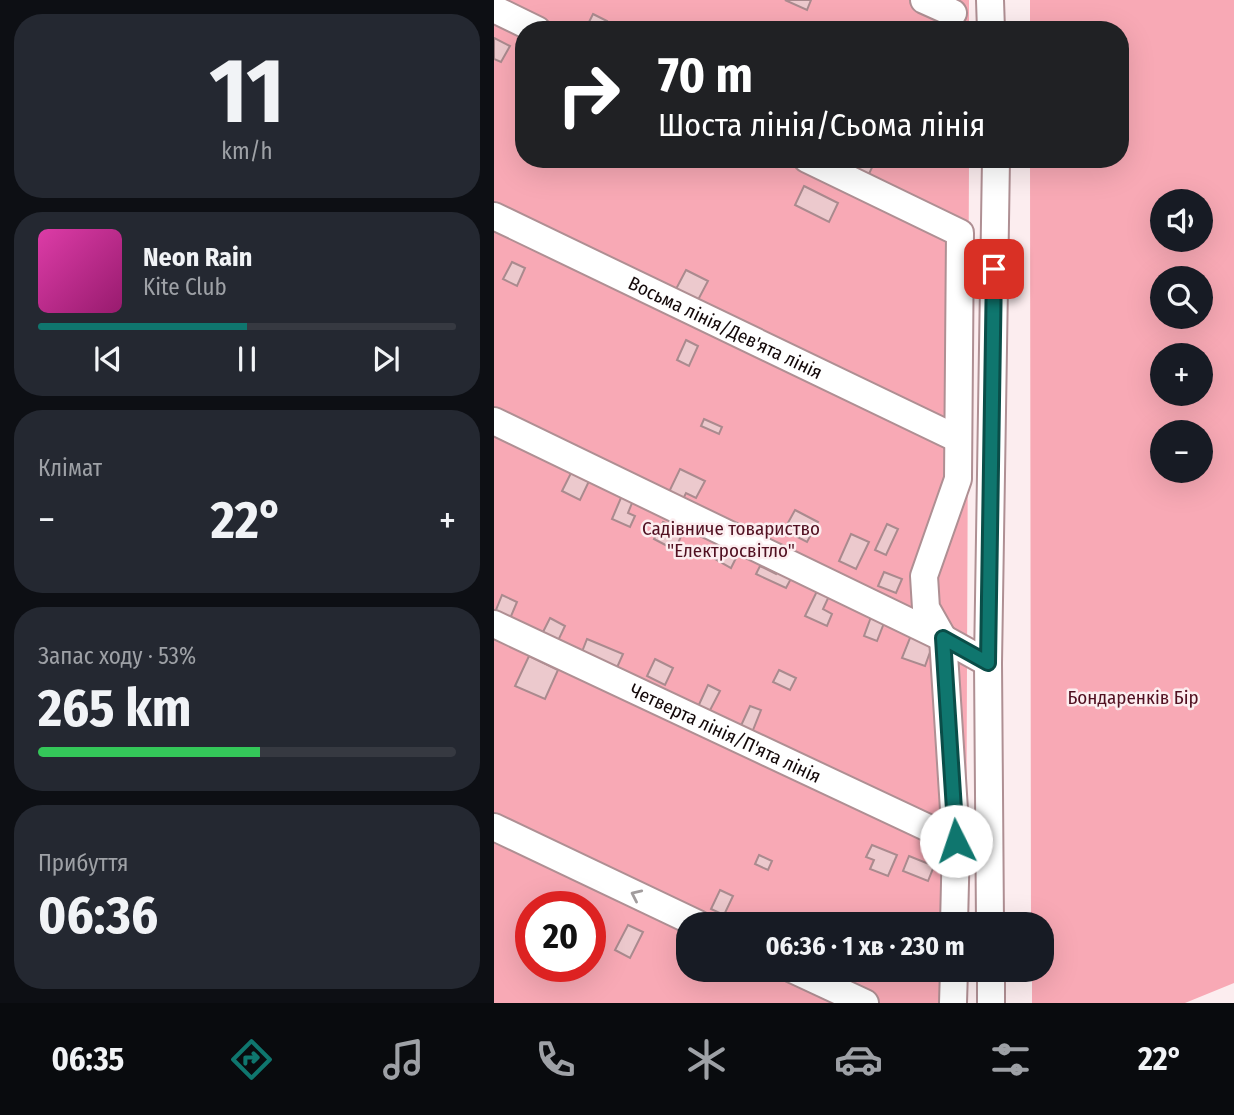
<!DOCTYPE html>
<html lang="uk">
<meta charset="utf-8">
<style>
body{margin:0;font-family:"Fira Sans Condensed",sans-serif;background:#242831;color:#f1f3f6;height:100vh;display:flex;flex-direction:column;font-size:26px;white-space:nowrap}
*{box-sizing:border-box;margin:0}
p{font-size:23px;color:#9ea1a6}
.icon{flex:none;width:38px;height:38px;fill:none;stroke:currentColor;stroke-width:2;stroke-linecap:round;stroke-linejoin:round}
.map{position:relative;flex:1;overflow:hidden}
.panel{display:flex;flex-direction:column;gap:14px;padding:14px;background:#0d0f14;width:494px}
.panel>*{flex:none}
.banner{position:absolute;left:21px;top:21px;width:614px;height:147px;border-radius:28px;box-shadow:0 7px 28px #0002;background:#202124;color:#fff;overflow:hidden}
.controls{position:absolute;left:656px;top:189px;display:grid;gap:14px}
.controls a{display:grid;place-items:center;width:63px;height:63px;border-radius:50%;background:#171b24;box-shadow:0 7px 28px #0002;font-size:35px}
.speed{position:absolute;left:21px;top:891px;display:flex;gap:14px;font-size:35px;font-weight:700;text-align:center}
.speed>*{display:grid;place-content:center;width:91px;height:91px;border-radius:50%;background:#171b24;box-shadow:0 7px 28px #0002;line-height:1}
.speed .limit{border:10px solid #d22;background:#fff;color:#111}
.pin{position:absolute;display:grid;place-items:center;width:60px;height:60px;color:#fff;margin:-30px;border-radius:14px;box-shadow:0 4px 10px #0006}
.me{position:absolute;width:77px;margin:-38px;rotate:356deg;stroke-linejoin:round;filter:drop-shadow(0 0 5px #0008)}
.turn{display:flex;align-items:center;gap:24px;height:147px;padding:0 28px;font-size:32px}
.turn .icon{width:91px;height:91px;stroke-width:2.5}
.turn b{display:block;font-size:49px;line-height:60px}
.big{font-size:52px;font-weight:700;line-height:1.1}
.panel .card{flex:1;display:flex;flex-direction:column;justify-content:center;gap:10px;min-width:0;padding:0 24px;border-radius:28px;background:#242831}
.panel .dial{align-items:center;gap:0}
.dial b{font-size:91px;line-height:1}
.song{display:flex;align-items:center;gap:21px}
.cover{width:84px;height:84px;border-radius:10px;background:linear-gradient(135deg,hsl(320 70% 55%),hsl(320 70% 35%))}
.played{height:7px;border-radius:4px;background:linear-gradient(90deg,#0f766e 50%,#363941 50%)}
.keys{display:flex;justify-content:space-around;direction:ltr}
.heat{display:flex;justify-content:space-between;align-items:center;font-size:38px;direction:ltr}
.charge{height:10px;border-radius:5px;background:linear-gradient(90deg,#34c759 53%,#363941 0)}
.trip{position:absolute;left:182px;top:912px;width:378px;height:70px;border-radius:28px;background:#171b24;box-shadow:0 7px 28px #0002;font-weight:700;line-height:70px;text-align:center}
.tab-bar{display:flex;height:112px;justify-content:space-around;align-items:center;background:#090b0e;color:#9ea1a6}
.tab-bar .icon{width:49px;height:49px}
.tab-bar .selected{color:#0f766e}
.tab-bar b{font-size:32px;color:#f1f3f6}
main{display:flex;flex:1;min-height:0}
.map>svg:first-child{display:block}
.green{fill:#f8a9b5;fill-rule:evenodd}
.building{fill:#ecc9cd;stroke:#aa8a8e;stroke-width:2}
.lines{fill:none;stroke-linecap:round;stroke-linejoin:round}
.minor-casing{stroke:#af8f93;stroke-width:30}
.minor{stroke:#fff;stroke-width:26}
.oneway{stroke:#a19c9d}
.route-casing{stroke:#0a4d48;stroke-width:18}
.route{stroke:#0f766e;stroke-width:12}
.labels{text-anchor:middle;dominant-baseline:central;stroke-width:5;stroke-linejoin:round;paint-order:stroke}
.street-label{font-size:19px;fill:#130809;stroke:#fcedef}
.park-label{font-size:19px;fill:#511021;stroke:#fcedef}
</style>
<main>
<section class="panel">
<div class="card dial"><b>11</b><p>km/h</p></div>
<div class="card">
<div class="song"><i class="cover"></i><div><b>Neon Rain</b><p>Kite Club</p></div></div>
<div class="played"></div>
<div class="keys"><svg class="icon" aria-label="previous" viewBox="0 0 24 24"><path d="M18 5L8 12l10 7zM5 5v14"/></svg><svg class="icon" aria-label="pause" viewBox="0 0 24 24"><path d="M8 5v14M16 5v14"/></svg><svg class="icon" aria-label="next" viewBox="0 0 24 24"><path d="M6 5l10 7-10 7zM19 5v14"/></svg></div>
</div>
<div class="card"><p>Клімат</p>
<div class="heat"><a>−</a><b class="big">22°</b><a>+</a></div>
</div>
<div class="card"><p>Запас ходу · 53%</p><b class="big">265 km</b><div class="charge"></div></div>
<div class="card"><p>Прибуття</p><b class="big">06:36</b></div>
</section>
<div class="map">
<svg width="741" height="1003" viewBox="0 0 741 1003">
<rect width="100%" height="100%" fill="#fcedef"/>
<g class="green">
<path d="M0,0H475V30H30V159H475L472,924H194V970H472V1003H0ZM37,906H96V966H37Z"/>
<path d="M536,0H740V983L691,1003H538V970H548V924H537L536,159H626V30H536ZM707,201V240H668V201ZM707,278V317H668V278ZM707,355V394H668V355ZM707,432V471H668V432Z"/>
</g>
<g class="building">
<path d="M291,0H317L313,10Z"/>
<path d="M99,14L113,21L109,30H91Z"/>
<path d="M0,38L16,46L7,62L0,59Z"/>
<path d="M358,159H382L374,176L355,166Z"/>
<path d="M310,186L344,203L335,222L301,205Z"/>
<path d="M18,262L31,268L23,286L9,279Z"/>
<path d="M192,270L214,281L204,300L182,289Z"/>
<path d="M192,340L204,346L195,366L183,360Z"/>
<path d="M210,419L228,427L225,434L207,426Z"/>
<path d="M79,469L97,477L86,500L68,491Z"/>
<path d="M186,469L211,481L202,498L192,493L188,501L174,494Z"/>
<path d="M129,493L140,498L134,513L141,516L136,527L118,519Z"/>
<path d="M301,510L324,522L313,542L290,530Z"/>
<path d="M169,522L189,532L181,550L160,539Z"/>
<path d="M393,524L404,529L392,555L381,550Z"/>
<path d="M357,534L375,542L362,569L345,561Z"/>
<path d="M224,541L245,552L237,568L216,556Z"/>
<path d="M266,566L282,574L286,566L300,573L292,588L262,574Z"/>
<path d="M390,572L408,579L402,593L384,586Z"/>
<path d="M324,589L336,594L329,609L338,614L333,626L311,616Z"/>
<path d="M8,595L23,602L15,621L0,615Z"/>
<path d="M377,617L390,623L383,641L370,636Z"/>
<path d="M56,618L71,626L62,645L46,638Z"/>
<path d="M418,633L440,641L431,666L408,658Z"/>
<path d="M93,639L129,654L121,672L86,657Z"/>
<path d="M35,656L64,670L51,699L21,686Z"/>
<path d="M161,659L179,668L171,685L153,676Z"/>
<path d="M285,670L302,678L296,690L279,682Z"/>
<path d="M214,685L226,691L213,716L202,711Z"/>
<path d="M256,706L267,710L257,735L245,730Z"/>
<path d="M378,845L403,855L394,876L376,869L380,860L372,857Z"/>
<path d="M265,855L278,861L274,870L261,864Z"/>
<path d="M415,856L440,866L434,881L409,871Z"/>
<path d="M226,890L239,896L230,915L217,909Z"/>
<path d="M134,925L149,932L136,958L121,950Z"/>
</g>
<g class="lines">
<defs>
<g id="minor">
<path d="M430,0L459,13"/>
<path d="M496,0L497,30"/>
<path d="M0,9L43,30"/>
<path d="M313,159L466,233L464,479L430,576L432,608L449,638L462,841L460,924"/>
<path id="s1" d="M0,216L464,439"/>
<path d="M0,421L449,638L494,663"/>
<path id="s2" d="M0,624L462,841"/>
<path d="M0,827L204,924"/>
<path d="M496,924L494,663L502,159"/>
<path d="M300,970L371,1003"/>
<path d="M497,970V1003"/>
<path d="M459,1003L460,970"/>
</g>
</defs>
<use href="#minor" class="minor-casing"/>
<use href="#minor" class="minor"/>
</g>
<defs><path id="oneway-chevron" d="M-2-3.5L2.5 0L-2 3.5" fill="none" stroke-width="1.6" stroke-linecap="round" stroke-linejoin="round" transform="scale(1.75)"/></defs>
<use class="oneway" href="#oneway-chevron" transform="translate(142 895) rotate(-155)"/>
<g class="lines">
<defs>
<path id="route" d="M462,841L449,638L494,663L500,269"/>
</defs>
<use href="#route" class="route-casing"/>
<use href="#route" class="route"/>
</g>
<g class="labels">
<g class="street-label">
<text stroke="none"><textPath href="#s1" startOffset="257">Восьма лінія/Дев'ята лінія</textPath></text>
<text stroke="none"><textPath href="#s2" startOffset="256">Четверта лінія/П'ята лінія</textPath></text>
</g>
<g class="park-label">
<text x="237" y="528">Садівниче товариство<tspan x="237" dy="22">"Електросвітло"</tspan></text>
<text x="639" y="697">Бондаренків Бір</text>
</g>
</g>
</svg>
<div class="controls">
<a><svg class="icon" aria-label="sound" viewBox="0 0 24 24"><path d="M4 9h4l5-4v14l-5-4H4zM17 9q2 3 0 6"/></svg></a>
<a><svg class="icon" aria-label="search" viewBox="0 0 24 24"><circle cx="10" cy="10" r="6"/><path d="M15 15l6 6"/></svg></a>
<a>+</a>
<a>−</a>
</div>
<div class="speed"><div class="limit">20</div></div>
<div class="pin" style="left:500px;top:269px;background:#d93025"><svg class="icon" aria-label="arrive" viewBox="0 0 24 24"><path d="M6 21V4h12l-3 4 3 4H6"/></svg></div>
<svg class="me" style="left:462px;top:841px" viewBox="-20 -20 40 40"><circle r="19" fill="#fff"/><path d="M0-13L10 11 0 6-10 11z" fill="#0f766e"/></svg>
<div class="trip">06:36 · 1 хв · 230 m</div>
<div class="banner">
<div class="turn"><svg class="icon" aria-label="right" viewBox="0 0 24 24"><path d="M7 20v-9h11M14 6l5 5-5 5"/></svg><div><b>70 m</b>Шоста лінія/Сьома лінія</div></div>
</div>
</div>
</main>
<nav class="tab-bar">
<b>06:35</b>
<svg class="icon selected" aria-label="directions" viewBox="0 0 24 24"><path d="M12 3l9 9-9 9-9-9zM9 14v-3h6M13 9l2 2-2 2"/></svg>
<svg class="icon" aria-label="music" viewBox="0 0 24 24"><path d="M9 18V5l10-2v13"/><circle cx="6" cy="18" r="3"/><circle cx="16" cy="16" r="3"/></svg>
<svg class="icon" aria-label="phone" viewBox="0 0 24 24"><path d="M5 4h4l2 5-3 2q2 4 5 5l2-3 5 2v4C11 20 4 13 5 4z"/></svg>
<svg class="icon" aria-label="climate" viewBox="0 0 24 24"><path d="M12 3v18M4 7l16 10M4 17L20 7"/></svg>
<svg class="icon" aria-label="car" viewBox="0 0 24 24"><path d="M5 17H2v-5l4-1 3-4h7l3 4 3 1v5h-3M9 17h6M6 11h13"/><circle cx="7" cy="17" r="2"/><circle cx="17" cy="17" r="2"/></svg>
<svg class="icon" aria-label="filters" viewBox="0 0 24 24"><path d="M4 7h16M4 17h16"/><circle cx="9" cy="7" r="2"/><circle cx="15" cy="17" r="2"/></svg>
<b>22°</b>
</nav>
